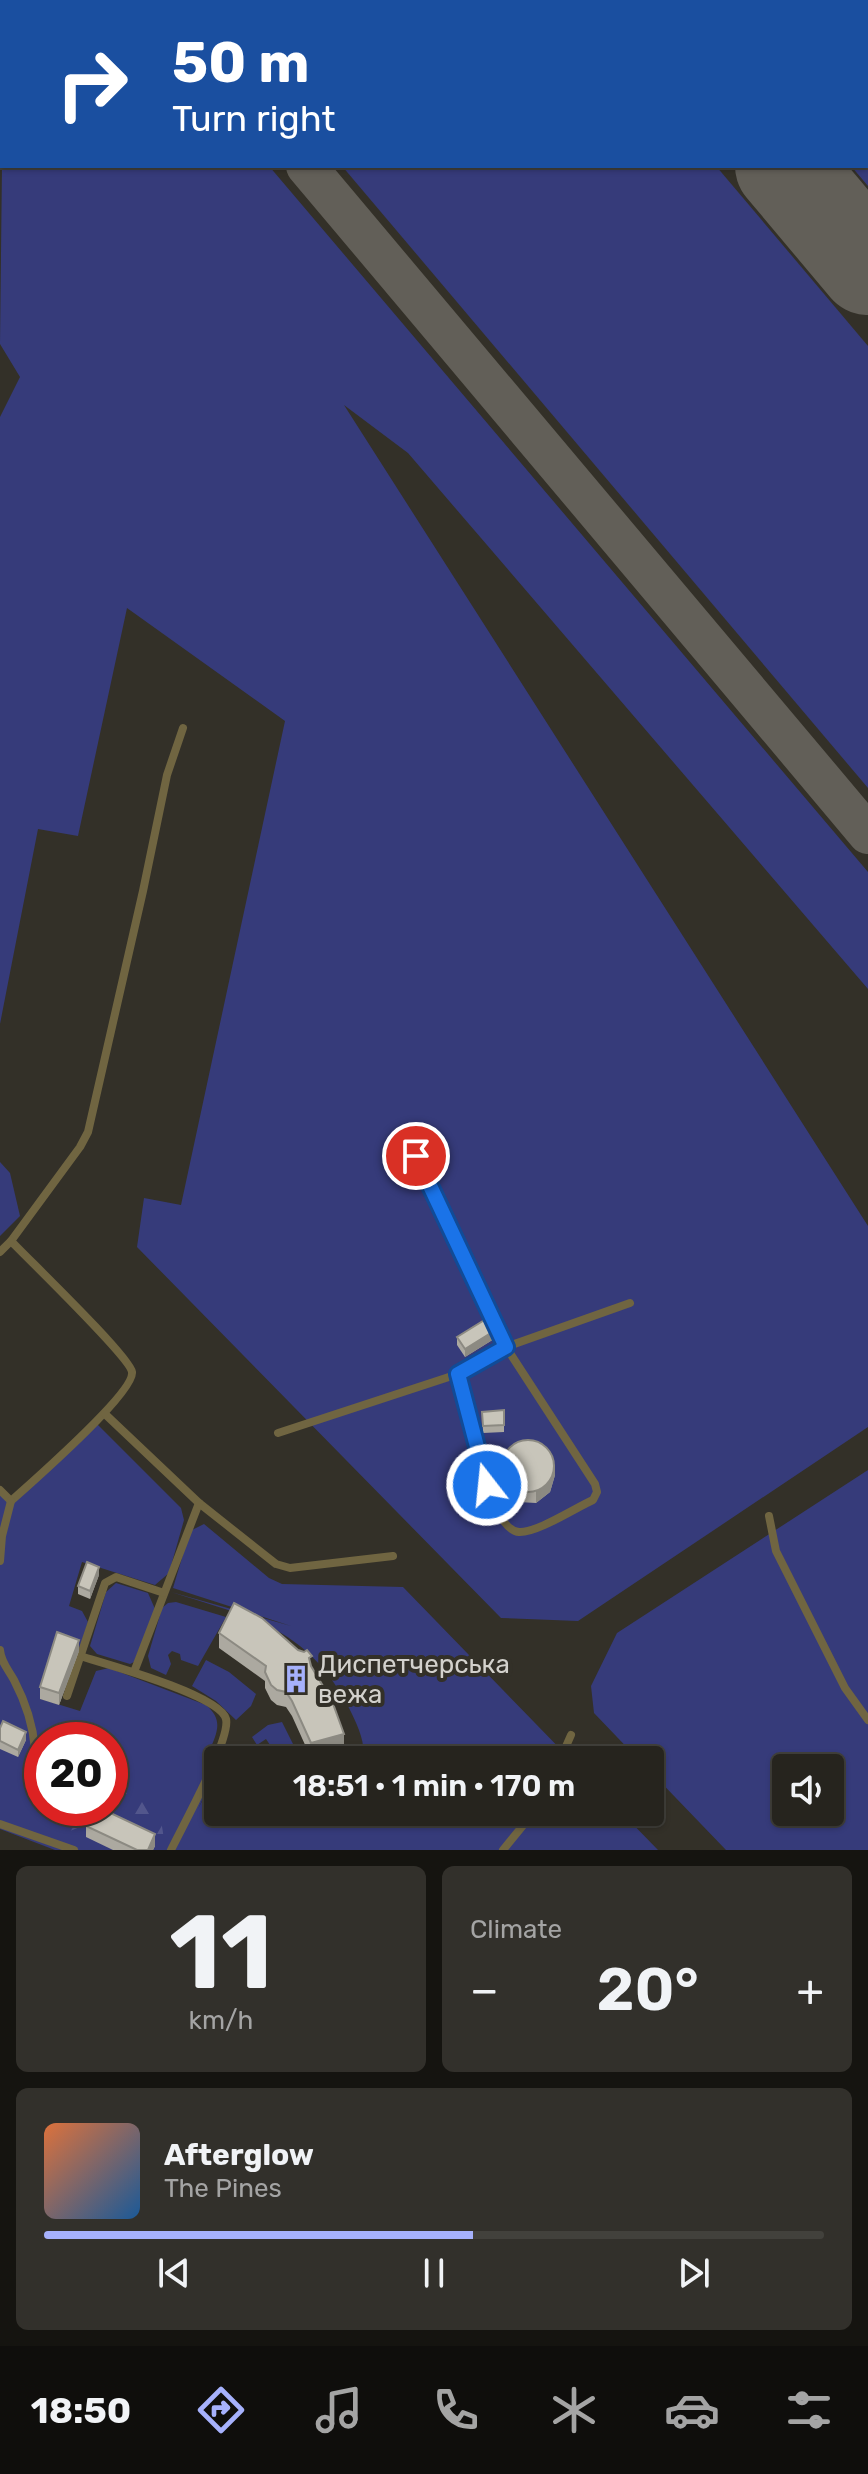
<!DOCTYPE html>
<meta charset="utf-8">
<style>
body{margin:0;font-family:Rubik,sans-serif;background:#32302b;color:#f1f3f6;height:100vh;display:flex;flex-direction:column;font-size:30px;white-space:nowrap}
*{box-sizing:border-box;margin:0}
p{font-size:26px;color:#a4a4a4}
.icon{flex:none;width:44px;height:44px;fill:none;stroke:currentColor;stroke-width:2;stroke-linecap:round;stroke-linejoin:round}
.map{position:relative;height:1850px;overflow:hidden}
.drawer{display:flex;flex-direction:column;gap:16px;padding:16px;background:#151410;flex:1}
.drawer>*{flex:none}
.banner{position:absolute;left:0px;top:0px;width:868px;height:168px;box-shadow:0 2px 6px #0004,0 0 0 2px #42413c;background:#1a4fa0;color:#fff;overflow:hidden}
.tools{position:absolute;left:772px;top:1754px;display:grid;gap:16px}
.tools a{display:grid;place-items:center;width:72px;height:72px;border-radius:8px;background:#26241e;box-shadow:0 2px 6px #0004,0 0 0 2px #42413c;font-size:40px}
.speed{position:absolute;left:24px;top:1722px;display:flex;gap:16px;font-size:40px;font-weight:700;text-align:center}
.speed>*{display:grid;place-content:center;width:104px;height:104px;border-radius:50%;background:#26241e;box-shadow:0 2px 6px #0004,0 0 0 2px #42413c;line-height:1}
.speed .limit{border:12px solid #d22;background:#fff;color:#111}
.pin{position:absolute;display:grid;place-items:center;width:68px;height:68px;color:#fff;margin:-34px;border:4px solid #fff;border-radius:50%;box-shadow:0 2px 8px #0007}
.me{position:absolute;width:88px;margin:-44px;rotate:344deg;stroke-linejoin:round;filter:drop-shadow(0 0 6px #0008)}
.turn{display:flex;align-items:center;gap:28px;height:168px;padding:0 40px;font-size:36px}
.turn .icon{width:104px;height:104px;stroke-width:2.5}
.turn b{display:block;font-size:56px;line-height:68px}
.big{font-size:60px;font-weight:600;line-height:1.1}
.drawer .widget{flex:1;display:flex;flex-direction:column;justify-content:center;gap:12px;min-width:0;padding:0 28px;border-radius:12px;background:#32302b}
.drawer .dial{align-items:center;gap:0}
.dial b{font-size:104px;line-height:1}
.song{display:flex;align-items:center;gap:24px}
.cover{width:96px;height:96px;border-radius:12px;background:linear-gradient(135deg,hsl(20 70% 55%),hsl(210 70% 35%))}
.played{height:8px;border-radius:4px;background:linear-gradient(90deg,#a6b1fc 55%,#42413c 55%)}
.keys{display:flex;justify-content:space-around;direction:ltr}
.heat{display:flex;justify-content:space-between;align-items:center;font-size:44px;direction:ltr}
.drawer .tiles{flex:1;display:grid;gap:16px;grid-template-columns:1fr 1fr}
.widget:last-child{grid-column:span 2}
.trip{position:absolute;left:204px;top:1746px;width:460px;height:80px;border-radius:8px;background:#26241e;box-shadow:0 2px 6px #0004,0 0 0 2px #42413c;font-weight:600;line-height:80px;text-align:center}
.menu{display:flex;height:128px;justify-content:space-around;align-items:center;background:#0f0e0c;color:#a4a4a4}
.menu .icon{width:56px;height:56px}
.menu .active{color:#a6b1fc}
.menu b{font-size:36px;color:#f1f3f6}
.map>svg:first-child{display:block}
.green{fill:#363b7a;fill-rule:evenodd}
.forest{fill:url(#forest-firs)}
.lines{fill:none;stroke-linecap:round;stroke-linejoin:round}
.taxiway{stroke:#625f58;stroke-width:40}
.runway{stroke:#625f58;stroke-width:98}
.service{stroke:#706541;stroke-width:8}
.wall{fill:#aca9a0}
.shaded-wall{fill:#8c8a82}
.building{fill:#c8c5ba;stroke:#8c8a82;stroke-width:2}
.route-casing{stroke:#114b97;stroke-width:20}
.route{stroke:#1a73e8;stroke-width:14}
.labels{text-anchor:middle;dominant-baseline:central;stroke-width:8;stroke-linejoin:round;paint-order:stroke}
.poi-label{font-size:26px;fill:#d3d1cc;stroke:#333028;text-anchor:start}
</style>
<div class="map">
<svg width="868" height="1850" viewBox="0 0 868 1850">
<defs>
<pattern id="forest-firs" width="22" height="20" patternUnits="userSpaceOnUse" patternTransform="scale(2)"><rect width="22" height="20" fill="#363b7a"/><path d="M5 1l3.5 6h-7zM16 11l3.5 6h-7z" fill="#52568c"/></pattern>
</defs>
<rect width="100%" height="100%" fill="#333028"/>
<g class="green">
<path d="M199,0H541L543,2H200Z"/>
<path d="M711,0H868V186L851,166H866V2Z"/>
<path d="M2,165L269,166L868,872V989L408,453L344,405L868,1226V1427L578,1621L501,1618L137,1247L144,1198L181,1205L285,721L127,608L78,836L38,829L0,1024V417L20,377L0,344Z"/>
<path d="M342,166H716L868,346V788Z"/>
<path d="M0,1162L10,1173L20,1216L0,1236Z"/>
<path d="M97,1424L181,1508L184,1520L169,1573L155,1585L82,1562L69,1606L82,1611L88,1622L79,1651L41,1699L80,1711L96,1671L109,1668L206,1705C224,1720 217,1733 209,1752L223,1757L218,1760V1767L198,1809L218,1771V1812H621L658,1850H55L0,1829V1494L10,1504ZM42,1740H110V1808H42Z"/>
<path d="M868,1470V1850H726L650,1771V1760H639L594,1713L591,1686L617,1633ZM786,1768H830V1812H786Z"/>
<path d="M204,1524L269,1578L282,1584L403,1587L571,1760H363C366,1742 357,1724 349,1708C307,1627 252,1618 171,1592L291,1626L173,1588L190,1531Z"/>
<path d="M116,1583L148,1593L155,1609L134,1662L130,1664L97,1654L90,1646L106,1592Z"/>
<path d="M176,1602L226,1617L198,1666L181,1660L180,1654L172,1651L168,1655L171,1664L166,1675L151,1668L148,1656L162,1608L168,1603Z"/>
<path d="M206,1660L229,1672L256,1694L251,1706L236,1720L216,1701L192,1686Z"/>
<path d="M282,1722L301,1760H268L266,1756L274,1751L266,1739L257,1745L252,1737L268,1725Z"/>
</g>
<g class="forest">
<path d="M110,1747L117,1749L133,1761C134,1787 147,1791 157,1812C163,1824 164,1837 164,1850H156L99,1816L95,1808H110Z"/>
<path d="M41,1789L42,1808H71L76,1811L80,1827L60,1835L42,1818L26,1815L27,1792Z"/>
</g>
<g class="lines">
<g class="taxiway">
<path d="M166,0L167,2"/>
<path d="M607,0L610,2"/>
<path d="M130,2L131,0"/>
<path d="M0,127L2,125"/>
<path d="M306,166L868,834"/>
<path d="M782,166L791,175"/>
</g>
<g class="runway">
<path d="M643,0L645,2"/>
<path d="M784,166L868,266"/>
</g>
<g class="service">
<path d="M416,1156L506,1347L630,1303"/>
<path d="M11,1241L80,1147L88,1132L143,891L167,775L183,728"/>
<path d="M0,1252L11,1241C28,1259 130,1357 132,1372C135,1392 31,1483 11,1501L0,1490"/>
<path d="M105,1414L199,1503L276,1564L290,1568L393,1556"/>
<path d="M278,1433L458,1374L506,1347L595,1484L597,1492L593,1500C575,1508 537,1533 519,1532C487,1530 465,1402 458,1374"/>
<path d="M480,1465L505,1458"/>
<path d="M769,1516L776,1551L845,1688L868,1720"/>
<path d="M0,1561L2,1536L11,1501"/>
<path d="M0,1650C1,1662 8,1669 14,1680C25,1701 33,1725 35,1749"/>
<path d="M80,1656C106,1664 220,1695 226,1719C231,1739 182,1827 171,1850"/>
<path d="M134,1672L199,1503"/>
<path d="M67,1696L105,1583L116,1577L164,1593"/>
<path d="M560,1760L571,1735"/>
<path d="M0,1824L74,1850"/>
<path d="M503,1850L534,1812"/>
</g>
</g>
<g class="wall">
<path d="M457,1337L494,1339L465,1357L457,1345Z"/>
<path d="M504,1410V1432L483,1433L482,1412Z"/>
<path d="M502,1472L555,1475L550,1492L536,1503L518,1502L505,1491L502,1483Z"/>
<path d="M99,1575L90,1599L78,1594V1586Z"/>
<path d="M219,1633L312,1669L344,1749L311,1758L292,1716L286,1707L277,1705L271,1700L265,1688V1681L219,1648Z"/>
<path d="M79,1651L59,1705L40,1699V1687Z"/>
<path d="M0,1728L26,1740L18,1757L0,1749Z"/>
<path d="M81,1808H93L90,1813Z"/>
<path d="M86,1826L155,1846L153,1850H113L86,1837Z"/>
</g>
<g class="shaded-wall">
<path d="M494,1331V1339L465,1357V1349Z"/>
<path d="M555,1464V1475L550,1492L536,1503V1491Z"/>
<path d="M99,1567V1575L90,1599V1591Z"/>
<path d="M79,1640V1651L59,1705V1693Z"/>
<path d="M26,1732V1740L18,1757V1750Z"/>
<path d="M344,1734V1749L311,1758V1743Z"/>
<path d="M155,1834V1846L153,1850H148Z"/>
</g>
<g class="building">
<path d="M486,1319L494,1331L465,1349L457,1337Z"/>
<path d="M504,1410V1425L483,1426L482,1412Z"/>
<circle cx="528" cy="1466" r="26"/>
<path d="M87,1562L99,1567L90,1591L78,1586Z"/>
<path d="M234,1603L262,1618L298,1650L304,1652L307,1650L312,1656L309,1658L311,1666L332,1701L344,1734L311,1743L292,1701L286,1692L277,1690L271,1685L265,1672L266,1666L219,1633Z"/>
<path d="M57,1632L79,1640L59,1693L40,1687Z"/>
<path d="M3,1721L26,1732L18,1750L0,1741V1728Z"/>
<path d="M94,1808H100L155,1834L148,1850H137L86,1826Z"/>
</g>
<g class="lines">
<defs>
<path id="route" d="M416,1156L506,1347L458,1374L487,1485"/>
</defs>
<use href="#route" class="route-casing"/>
<use href="#route" class="route"/>
</g>
<defs>
<symbol id="building-bare" viewBox="-9 -9 18 18"><path d="M-4-6H4V6H1V3H-1V6H-4ZM-2.5-4.3h1.7v1.8h-1.7ZM.8-4.3h1.7v1.8H.8ZM-2.5-1h1.7V.8h-1.7ZM.8-1h1.7V.8H.8Z" fill="#a6b1fc" stroke="#333028" stroke-width="2.5" paint-order="stroke"/></symbol>
</defs>
<g fill-rule="evenodd">
<use href="#building-bare" x="276" y="1659" width="40" height="40"/>
</g>
<g class="labels">
<g class="poi-label">
<text x="318" y="1664">Диспетчерська<tspan x="318" dy="30">вежа</tspan></text>
</g>
</g>
</svg>
<div class="tools">
<a><svg class="icon" aria-label="sound" viewBox="0 0 24 24"><path d="M4 9h4l5-4v14l-5-4H4zM17 9q2 3 0 6"/></svg></a>
</div>
<div class="speed"><div class="limit">20</div></div>
<div class="pin" style="left:416px;top:1156px;background:#d93025"><svg class="icon" aria-label="arrive" viewBox="0 0 24 24"><path d="M6 21V4h12l-3 4 3 4H6"/></svg></div>
<svg class="me" style="left:487px;top:1485px" viewBox="-20 -20 40 40"><circle r="17" fill="#1a73e8" stroke="#fff" stroke-width="3"/><path d="M0-11L8 9 0 5-8 9z" fill="#fff"/></svg>
<div class="trip">18:51 · 1 min · 170 m</div>
<div class="banner">
<div class="turn"><svg class="icon" aria-label="right" viewBox="0 0 24 24"><path d="M7 20v-9h11M14 6l5 5-5 5"/></svg><div><b>50 m</b>Turn right</div></div>
</div>
</div>
<section class="drawer">
<div class="tiles">
<div class="widget dial"><b>11</b><p>km/h</p></div>
<div class="widget"><p>Climate</p>
<div class="heat"><a>−</a><b class="big">20°</b><a>+</a></div>
</div>
<div class="widget">
<div class="song"><i class="cover"></i><div><b>Afterglow</b><p>The Pines</p></div></div>
<div class="played"></div>
<div class="keys"><svg class="icon" aria-label="previous" viewBox="0 0 24 24"><path d="M18 5L8 12l10 7zM5 5v14"/></svg><svg class="icon" aria-label="pause" viewBox="0 0 24 24"><path d="M8 5v14M16 5v14"/></svg><svg class="icon" aria-label="next" viewBox="0 0 24 24"><path d="M6 5l10 7-10 7zM19 5v14"/></svg></div>
</div>
</div>
</section>
<nav class="menu">
<b>18:50</b>
<svg class="icon active" aria-label="directions" viewBox="0 0 24 24"><path d="M12 3l9 9-9 9-9-9zM9 14v-3h6M13 9l2 2-2 2"/></svg>
<svg class="icon" aria-label="music" viewBox="0 0 24 24"><path d="M9 18V5l10-2v13"/><circle cx="6" cy="18" r="3"/><circle cx="16" cy="16" r="3"/></svg>
<svg class="icon" aria-label="phone" viewBox="0 0 24 24"><path d="M5 4h4l2 5-3 2q2 4 5 5l2-3 5 2v4C11 20 4 13 5 4z"/></svg>
<svg class="icon" aria-label="climate" viewBox="0 0 24 24"><path d="M12 3v18M4 7l16 10M4 17L20 7"/></svg>
<svg class="icon" aria-label="car" viewBox="0 0 24 24"><path d="M5 17H2v-5l4-1 3-4h7l3 4 3 1v5h-3M9 17h6M6 11h13"/><circle cx="7" cy="17" r="2"/><circle cx="17" cy="17" r="2"/></svg>
<svg class="icon" aria-label="filters" viewBox="0 0 24 24"><path d="M4 7h16M4 17h16"/><circle cx="9" cy="7" r="2"/><circle cx="15" cy="17" r="2"/></svg>
</nav>
